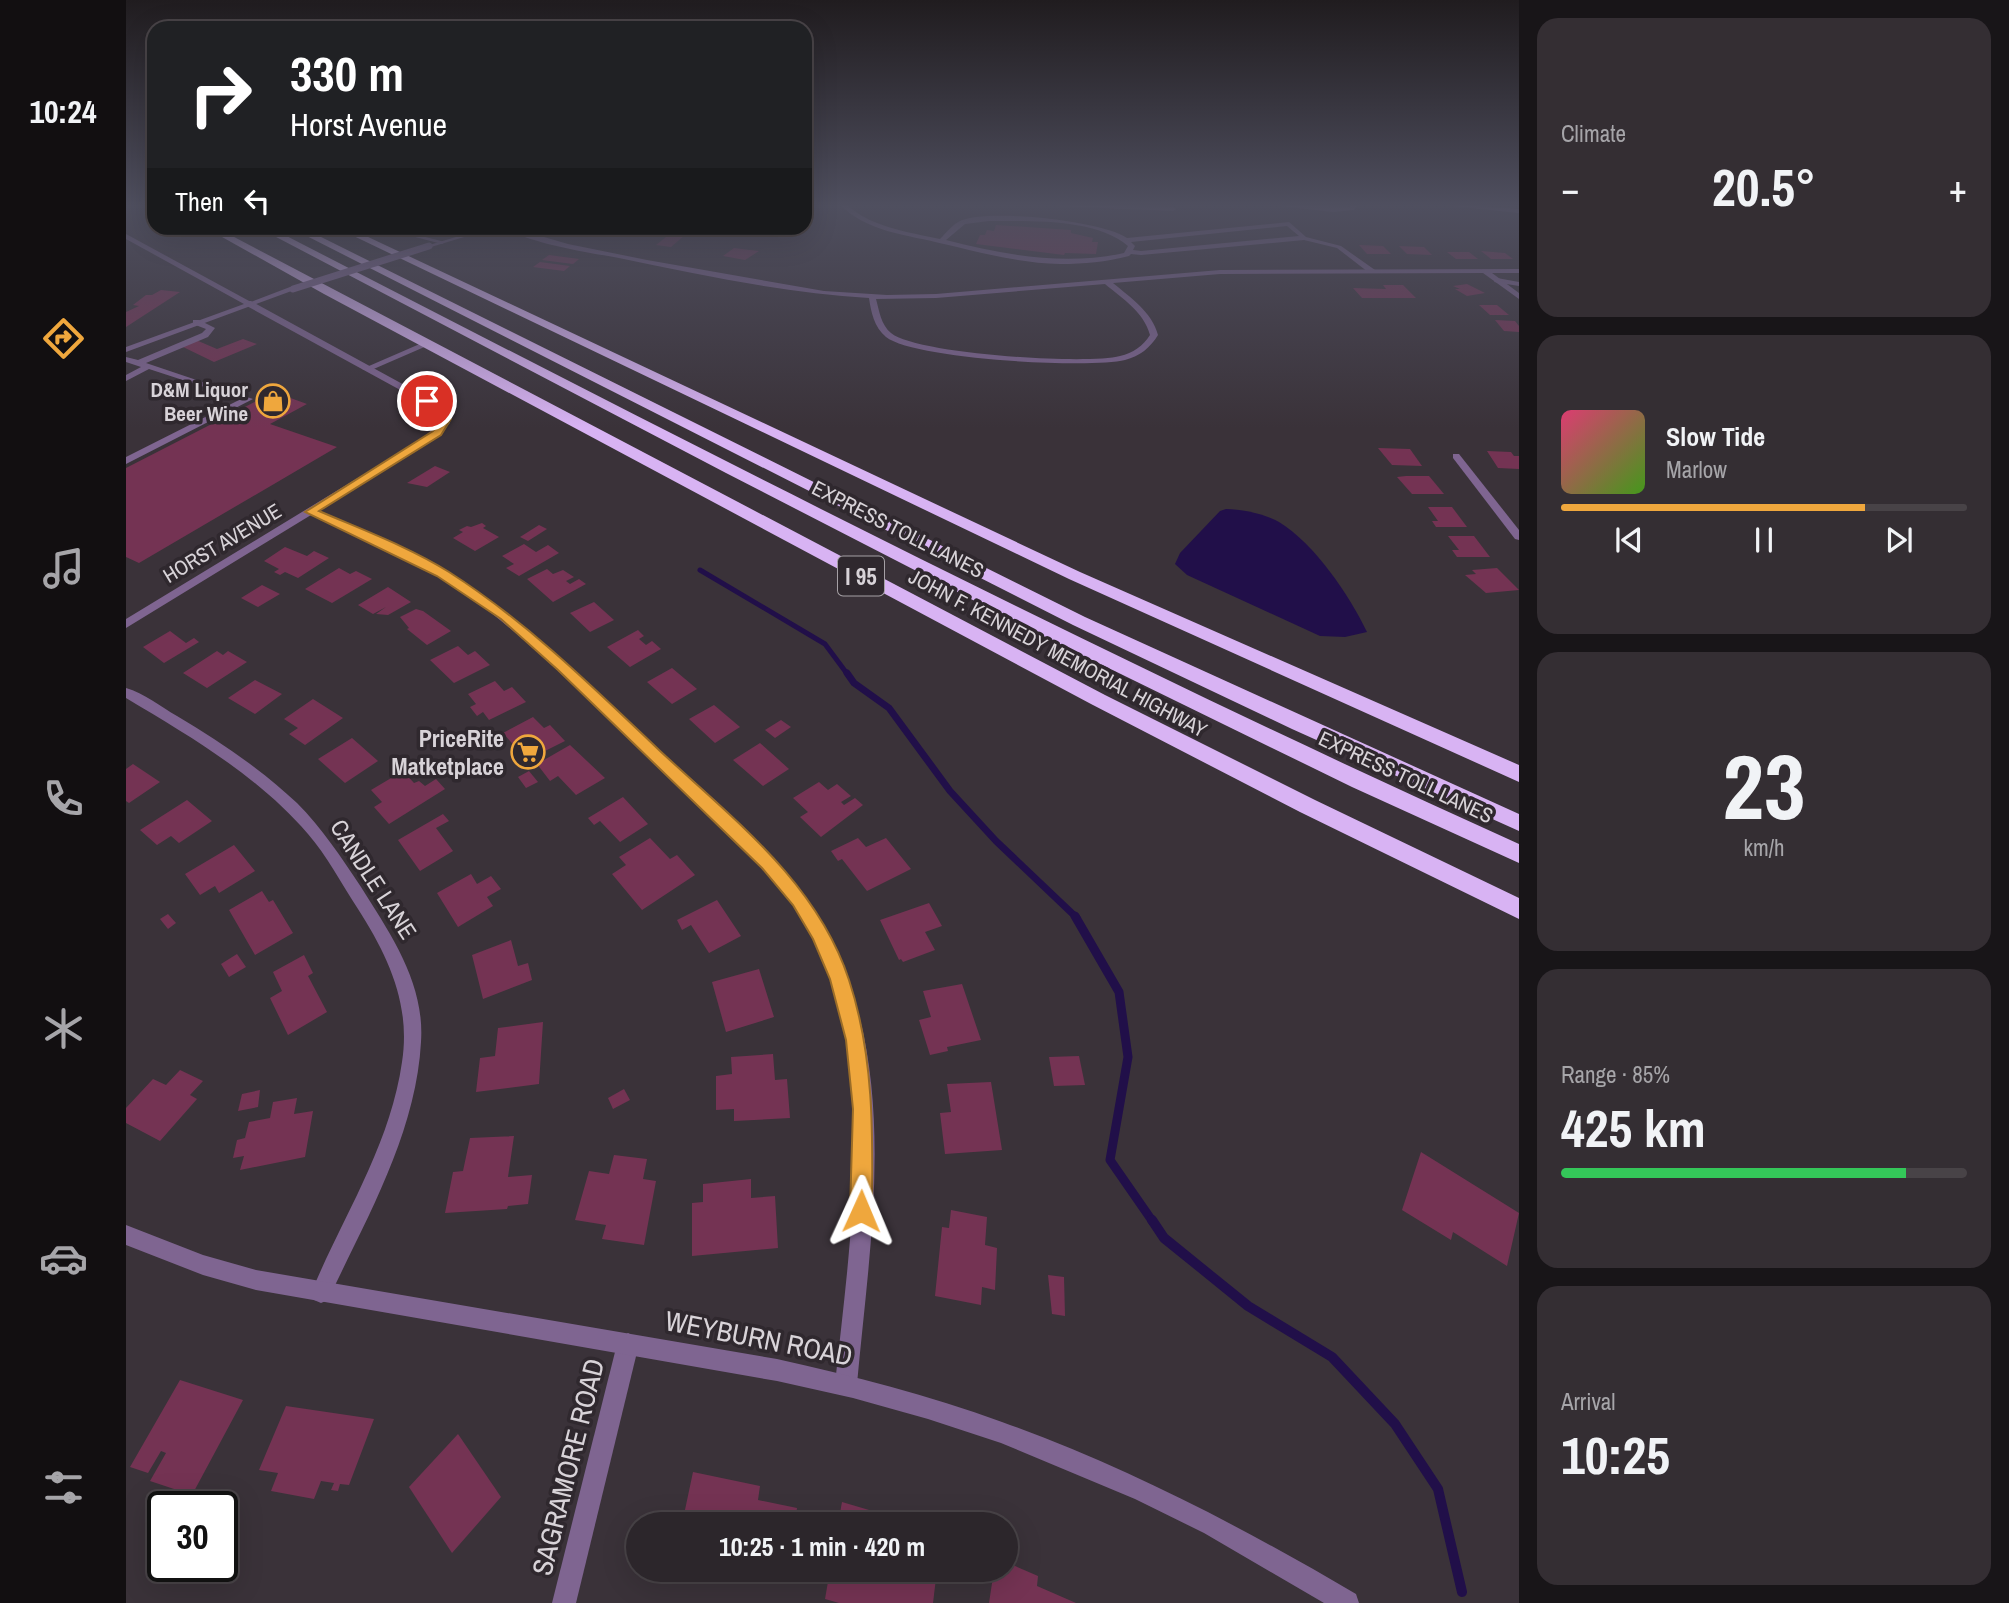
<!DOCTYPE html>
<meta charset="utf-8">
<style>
body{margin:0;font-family:"Archivo Narrow",sans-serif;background:#342e33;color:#f1f3f6;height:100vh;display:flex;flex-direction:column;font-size:26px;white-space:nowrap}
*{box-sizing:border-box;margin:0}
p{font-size:23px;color:#a6a5a9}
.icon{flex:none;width:38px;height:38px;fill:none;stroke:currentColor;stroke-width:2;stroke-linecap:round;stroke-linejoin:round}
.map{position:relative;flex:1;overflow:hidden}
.sheet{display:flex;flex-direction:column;gap:18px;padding:18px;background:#181518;width:490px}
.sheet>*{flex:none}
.top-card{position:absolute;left:21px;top:21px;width:665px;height:214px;border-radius:21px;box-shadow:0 7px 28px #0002,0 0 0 2px #484347;background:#202124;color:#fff;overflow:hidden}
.speed{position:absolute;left:21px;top:1491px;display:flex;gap:14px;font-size:35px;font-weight:700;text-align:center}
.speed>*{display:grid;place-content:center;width:91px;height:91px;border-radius:50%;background:#2c262b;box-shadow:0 7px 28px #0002,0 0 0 2px #484347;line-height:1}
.speed .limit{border:4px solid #111;border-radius:10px;background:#fff;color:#111}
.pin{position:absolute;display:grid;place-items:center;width:60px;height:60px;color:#fff;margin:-30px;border:4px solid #fff;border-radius:50%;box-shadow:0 2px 7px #0007}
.me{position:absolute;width:77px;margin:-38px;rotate:1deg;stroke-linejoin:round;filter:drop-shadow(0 0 5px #0008)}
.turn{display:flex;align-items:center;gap:24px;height:147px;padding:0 28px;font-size:32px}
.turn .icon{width:91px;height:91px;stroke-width:2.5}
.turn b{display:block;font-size:49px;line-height:60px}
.then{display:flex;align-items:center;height:66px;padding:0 28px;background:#0003;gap:14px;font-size:26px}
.big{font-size:52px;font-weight:700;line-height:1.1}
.sheet .widget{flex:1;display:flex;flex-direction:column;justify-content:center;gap:10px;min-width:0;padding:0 24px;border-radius:21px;background:#342e33}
.sheet .dial{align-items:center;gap:0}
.dial b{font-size:91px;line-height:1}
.song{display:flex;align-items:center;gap:21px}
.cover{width:84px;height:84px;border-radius:10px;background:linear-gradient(135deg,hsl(340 70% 55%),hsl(100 70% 35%))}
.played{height:7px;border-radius:4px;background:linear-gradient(90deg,#efa73d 75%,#484347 75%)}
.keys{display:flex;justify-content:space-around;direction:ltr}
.heat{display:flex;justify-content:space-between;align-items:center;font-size:38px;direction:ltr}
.charge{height:10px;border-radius:5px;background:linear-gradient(90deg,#34c759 85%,#484347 0)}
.trip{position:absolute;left:500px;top:1512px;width:392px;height:70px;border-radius:35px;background:#2c262b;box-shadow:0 7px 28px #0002,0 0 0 2px #484347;font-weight:700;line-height:70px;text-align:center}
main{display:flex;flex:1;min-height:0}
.tabs{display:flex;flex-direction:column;width:126px;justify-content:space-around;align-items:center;background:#120f11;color:#a6a5a9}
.tabs .icon{width:49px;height:49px}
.tabs .selected{color:#efa73d}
.tabs b{font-size:32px;color:#f1f3f6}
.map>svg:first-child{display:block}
.water{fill:#210f49}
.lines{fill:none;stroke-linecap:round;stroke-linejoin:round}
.stream-far3{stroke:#210f49;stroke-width:5}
.stream-far2{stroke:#210f49;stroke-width:7}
.stream-far1{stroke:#210f49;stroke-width:9}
.stream{stroke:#210f49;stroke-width:10}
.building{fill:#743353}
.service{fill:#7f6591;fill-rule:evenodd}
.minor{fill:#7f6591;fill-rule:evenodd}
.tertiary{fill:#7f6591;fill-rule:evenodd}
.motorway{fill:#d8b3f3;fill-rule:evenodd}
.tertiary-bridge{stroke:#7f6591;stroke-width:7}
.route{fill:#efa73d;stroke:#9b6d28;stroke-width:2}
.labels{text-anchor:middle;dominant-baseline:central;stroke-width:7;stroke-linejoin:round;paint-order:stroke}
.far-poi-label{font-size:21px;font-weight:bold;fill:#d8d3d8;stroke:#2f282e;text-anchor:end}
.far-street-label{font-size:21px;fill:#d8d3d8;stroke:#2f282e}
.shield{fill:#2f282e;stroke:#a5a0a5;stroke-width:2}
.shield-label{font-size:23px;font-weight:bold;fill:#d8d3d8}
.poi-label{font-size:24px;font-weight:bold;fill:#d8d3d8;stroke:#2f282e;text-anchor:end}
.street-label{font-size:24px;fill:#d8d3d8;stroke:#2f282e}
.near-street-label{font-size:28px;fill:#d8d3d8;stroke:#2f282e}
</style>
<main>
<nav class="tabs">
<b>10:24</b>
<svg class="icon selected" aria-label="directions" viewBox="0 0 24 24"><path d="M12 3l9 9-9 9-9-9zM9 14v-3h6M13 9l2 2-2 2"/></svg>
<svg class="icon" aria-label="music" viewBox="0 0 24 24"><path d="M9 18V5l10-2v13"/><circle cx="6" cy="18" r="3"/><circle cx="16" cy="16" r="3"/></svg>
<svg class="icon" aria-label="phone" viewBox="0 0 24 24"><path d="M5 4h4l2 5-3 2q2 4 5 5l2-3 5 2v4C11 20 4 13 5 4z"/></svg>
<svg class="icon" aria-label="climate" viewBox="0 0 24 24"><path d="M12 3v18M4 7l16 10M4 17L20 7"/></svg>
<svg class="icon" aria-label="car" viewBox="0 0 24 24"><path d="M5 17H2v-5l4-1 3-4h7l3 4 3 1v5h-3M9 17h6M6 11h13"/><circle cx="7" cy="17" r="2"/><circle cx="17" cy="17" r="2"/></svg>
<svg class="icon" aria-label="filters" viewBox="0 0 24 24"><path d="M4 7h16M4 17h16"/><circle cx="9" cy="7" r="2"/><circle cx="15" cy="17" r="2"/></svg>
</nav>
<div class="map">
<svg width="1393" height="1603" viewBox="0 0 1393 1603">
<rect width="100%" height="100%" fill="#3a3239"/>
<path class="water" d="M1100,509C1116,509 1139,514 1153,522C1189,544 1223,595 1241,632L1219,637L1194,636L1061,575L1049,564L1054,553L1094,511Z"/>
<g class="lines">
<path class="stream-far3" d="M574,570L699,644L722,675"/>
<path class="stream-far2" d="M721,673L728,683L763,708L824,791L870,841L951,918"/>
<path class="stream-far1" d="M949,916L993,992L1002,1057L984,1160L1027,1222"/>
<path class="stream" d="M1026,1220L1038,1238L1122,1306L1206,1357L1269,1424L1312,1489L1336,1592"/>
</g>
<g class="building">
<path d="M870,225L945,230V233L967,238L966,242H972L970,254L939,253L938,255L850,244L854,235H859L861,230L868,231Z"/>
<path d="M545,233L559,235L545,247L530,245Z"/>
<path d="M1233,245L1257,246L1265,254H1241Z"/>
<path d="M1273,246L1298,247L1306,255L1281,254Z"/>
<path d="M608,248L624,250L633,251L619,260L597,256Z"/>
<path d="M1355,251L1379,253L1387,259H1365Z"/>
<path d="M1321,252H1343L1352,259H1330Z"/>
<path d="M423,255L453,259L447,264L416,260Z"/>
<path d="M414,262L444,266L438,271L407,267Z"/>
<path d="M1341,284L1359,293L1341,296L1329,289H1334L1327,286Z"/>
<path d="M1257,285H1277L1290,298H1236L1227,288L1260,289Z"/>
<path d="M35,290L54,292L0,327V312L13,306L7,305L20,295H26Z"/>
<path d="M1353,305H1371L1383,315H1364Z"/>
<path d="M1369,320L1389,321L1393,326V332L1378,331Z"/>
<path d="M117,339L131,344L88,362L55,346L70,340L91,349Z"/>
<path d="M148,392L181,404L144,424L211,447L13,563L0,557V468Z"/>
<path d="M1252,448L1284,449L1296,466L1266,465Z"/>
<path d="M1361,451L1385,452L1388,456H1393V469L1372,468Z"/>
<path d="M309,466L324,472L301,487L281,483Z"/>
<path d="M1280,476H1303L1318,494H1286L1271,477Z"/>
<path d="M1302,507H1326L1341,527H1310L1306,521H1312Z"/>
<path d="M356,523L360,526L357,528L373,537L349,551L327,538L337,532L333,530L341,526L345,527Z"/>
<path d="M413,525L421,529L402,541L394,537Z"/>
<path d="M1322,536H1348L1364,557H1331L1326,550H1333Z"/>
<path d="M398,544L410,552L422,545L433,553L393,576L380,568L388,564L376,556Z"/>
<path d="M159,547L181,556L188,551L203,558L172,578L159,572L154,575L148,572L153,569L138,561Z"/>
<path d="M213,568L224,574L230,571L246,579L206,603L179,589Z"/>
<path d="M1371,568L1393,590L1360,593L1339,575L1350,574L1346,570Z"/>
<path d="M421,569L427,574L437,570L448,577L440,581L444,584L453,579L460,584L427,602L401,579Z"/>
<path d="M136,585L154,594L132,607L115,598Z"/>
<path d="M262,587L285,602L262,615L250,614L260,607L247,614L232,605Z"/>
<path d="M468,602L488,620L464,632L444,613Z"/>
<path d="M290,609L297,611L325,631L301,645L281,629L283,628L274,617Z"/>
<path d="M512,630L518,636L513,639L520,645L526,641L535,649L504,667L481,647Z"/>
<path d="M44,631L60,643L68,638L73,642L38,663L17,647Z"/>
<path d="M332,646L342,655L349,651L364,665L328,683L304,660Z"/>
<path d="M91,651L97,655L102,651L121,662L81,688L57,673Z"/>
<path d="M546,668L571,689L546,704L521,682Z"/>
<path d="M129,680L156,694L129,714L102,698Z"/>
<path d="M369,681L378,691L386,687L400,702L363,720L357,712L351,716L344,707L350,704L342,694Z"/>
<path d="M187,699L217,718L179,745L163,734L172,728L158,719Z"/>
<path d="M588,705L614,727L589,743L563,719Z"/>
<path d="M407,717L418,728L424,725L439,741L401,760L377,733Z"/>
<path d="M655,720L665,727L649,738L639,730Z"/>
<path d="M226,738L252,761L219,783L192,759Z"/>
<path d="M634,743L663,769L637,786L607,760Z"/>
<path d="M444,745L479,778L450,795L432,776L424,781L411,764Z"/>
<path d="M7,764L34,782L3,803L0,801V769Z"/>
<path d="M277,771L288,783L293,781L299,786L310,779L319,789L263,824L248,807L256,802L245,790Z"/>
<path d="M403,771L412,782L400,788L392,777Z"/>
<path d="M693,782L702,790L711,784L725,796L715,802L718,805L729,798L737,805L695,837L674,817L682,812L667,798Z"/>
<path d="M497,797L522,824L494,842L474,821L468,825L462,818Z"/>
<path d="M61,800L86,821L53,843L45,836L31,845L14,830Z"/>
<path d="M317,814L323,821L310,828L327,851L294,871L272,840Z"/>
<path d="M524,838L544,859L551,855L569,875L516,910L486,874L500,865L493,857Z"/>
<path d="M732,838L740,847L760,838L785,869L741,891L716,859L712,861L705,851Z"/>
<path d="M108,845L129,871L93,893L89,886L74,895L59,874Z"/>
<path d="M345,874L351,884L365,876L375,889L361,897L367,906L332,927L311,893Z"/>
<path d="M136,891L143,902L147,900L167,933L129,955L103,910Z"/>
<path d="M591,900L615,936L583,953L565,925L556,930L551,920Z"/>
<path d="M803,903L816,926L799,932L809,950L777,962L775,959L773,960L754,920Z"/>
<path d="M42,914L50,923L42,929L34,919Z"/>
<path d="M385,940L392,966L402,963L406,980L357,999L346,955Z"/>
<path d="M111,954L120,967L103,977L95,964Z"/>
<path d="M178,955L187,973L182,976L201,1012L162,1035L144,998L156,991L147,972Z"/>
<path d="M633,969L648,1017L600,1032L586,982Z"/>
<path d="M836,984L855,1040L821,1047L822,1051L804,1055L793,1020L805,1017L797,991Z"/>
<path d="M417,1022L413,1084L350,1092L354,1058L369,1056L372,1028Z"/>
<path d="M647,1054L649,1080L661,1079L664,1118L608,1121V1109L590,1110V1076L606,1074L605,1057Z"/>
<path d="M953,1056L959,1085L928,1086L923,1057Z"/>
<path d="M54,1070L77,1081L64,1095L71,1099L34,1141L0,1123V1108L27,1079L40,1085Z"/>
<path d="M865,1082L876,1150L819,1154L814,1113L825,1112L821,1084Z"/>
<path d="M498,1089L504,1100L487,1109L482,1098Z"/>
<path d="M134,1090L132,1107L112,1111L116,1094Z"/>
<path d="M171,1098L168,1114L187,1111L179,1157L114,1170L118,1156L107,1158L111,1140L119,1138L123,1122L144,1118L147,1102Z"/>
<path d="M388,1136L382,1177L406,1175L402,1204L382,1206L381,1209L319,1213L327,1172L337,1171L344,1138Z"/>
<path d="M1295,1152L1393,1213L1381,1266L1327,1232L1325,1240L1276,1210Z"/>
<path d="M488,1155L521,1159L517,1179L530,1181L518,1245L476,1239L480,1225L449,1220L463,1171L483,1174Z"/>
<path d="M625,1179V1198L649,1196L652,1248L566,1256V1203L577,1202V1184Z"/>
<path d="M825,1210L861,1217L859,1245L871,1248L869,1290L856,1287L855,1305L809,1296L816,1227L823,1228Z"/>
<path d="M922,1275L938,1277L939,1316L926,1314Z"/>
<path d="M54,1380L117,1400L66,1495L24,1481L40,1453L35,1451L22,1473L4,1467Z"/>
<path d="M160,1406L248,1419L223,1485L214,1484L212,1491L205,1490L208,1483L195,1481L188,1499L145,1491L152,1473L133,1470Z"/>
<path d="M332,1434L375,1497L326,1553L283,1487Z"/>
<path d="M567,1472L634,1486L632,1500L671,1508L669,1524H556Z"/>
<path d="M716,1502L777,1520L776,1524H712Z"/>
<path d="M880,1562L912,1576L911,1586L950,1603H863L868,1570H880Z"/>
<path d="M574,1570H662L659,1584L614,1574L613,1579Z"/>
<path d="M704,1570H811L807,1603H713L699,1599Z"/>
</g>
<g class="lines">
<g class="service">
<path d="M714,204H720C744,227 782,232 814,239C820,233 827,224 834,221C860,208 977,221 1001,238L1163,222L1180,237L1215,246L1249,270L1242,272L1211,248L1178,240L1015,255L1005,254L1003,256C980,262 958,264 934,264C894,263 856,253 818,244C783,235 739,232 714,204ZM863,221C904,221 970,218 1002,246L998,253C938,266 879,255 820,240L839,224ZM1161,226L1173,236L1015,251L1007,250L1009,246L1005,242Z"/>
<path d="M1137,204L1224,207L1227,204H1233L1228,210L1207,212Z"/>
<path d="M255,228H264L319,242L316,244Z"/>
<path d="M1371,278L1393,282V286L1368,282Z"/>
<path d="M67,320H73L89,328L82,337L20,363L127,399L0,464V457L115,399L23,369L0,381V375L15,367L0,362V357L12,360L76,333L80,329L67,324Z"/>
<path d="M296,343L303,345L243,371L236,369Z"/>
</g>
<g class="minor">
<path d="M882,204L1047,207L1050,209L1047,211Z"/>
<path d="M1322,204L1393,209V213L1325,206Z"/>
<path d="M379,228H387L442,244L521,260L698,291L761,295L810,294L1094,270L1393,269V273H1366L1393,293V299L1357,273L1094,274L987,283C1005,298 1026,312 1032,335C1024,348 1014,356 999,360C963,369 787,359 760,337C748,327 745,312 743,298C659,293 575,275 493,258C460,252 407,244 379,228ZM979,284C996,298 1018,312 1024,335C1017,346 1007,353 994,356C960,365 790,354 765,333C755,325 753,310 750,299L810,298Z"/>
<path d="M119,301H125L304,399L322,413L324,423L302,443L193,511C236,530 281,546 321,571C390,614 448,672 507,727C588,801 684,872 722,979C768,1107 743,1252 731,1384L728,1392L720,1395L712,1392L709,1384C723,1251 745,1114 707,983C677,882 573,805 500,735C440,679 382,619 312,575C272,550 228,534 185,515L0,628V619L296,439L314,422V414L298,403L119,305Z"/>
<path d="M1327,454H1333L1393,530V540L1389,539L1327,458Z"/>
<path d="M0,688C18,693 35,707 51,716C93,741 135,769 171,803C196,828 215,857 235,887C265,935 299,983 295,1042C290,1134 240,1219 202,1300L195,1303L188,1300L185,1293C217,1216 264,1146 276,1062C285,1004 262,956 232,909C215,883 201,856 182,834C131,775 65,737 0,698Z"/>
<path d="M502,1333L509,1337L513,1344L450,1603H426L491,1344L495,1337Z"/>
</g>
<g class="tertiary">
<path d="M360,228H368L305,247L300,246Z"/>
<path d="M0,234L125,302L164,287L171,289L0,352V347L118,304L0,239Z"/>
<path d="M0,1225L77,1255L130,1270L651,1359C727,1376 803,1395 876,1422C1001,1467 1116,1527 1230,1594L1233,1603H1198L1078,1533L1009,1499L875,1443L802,1419L727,1398L651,1381L130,1290L77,1275L0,1245Z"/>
</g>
<g class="motorway">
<path d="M80,228H91L979,695L1189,800L1393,898V919L1174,812L965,704L198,294Z"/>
<path d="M133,228H145C557,440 969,653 1393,844V863L1226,787L911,633L600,473Z"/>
<path d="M165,228H177L959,617L1393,814V831L1166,729L947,625Z"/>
<path d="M211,228H223L954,572L1393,765V782L943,579Z"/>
</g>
<path class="tertiary-bridge" d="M167,289L303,246"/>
</g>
<linearGradient id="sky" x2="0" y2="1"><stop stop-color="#201c1f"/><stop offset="0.48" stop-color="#4f4f5f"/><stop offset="1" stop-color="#4f4f5f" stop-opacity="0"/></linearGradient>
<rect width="1393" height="428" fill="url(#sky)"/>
<path class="route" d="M297,399C308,398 321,409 325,419L315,435L193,511C237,530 283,547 323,572C401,622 466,686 533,750C606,818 691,882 723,980C748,1056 747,1133 746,1211L743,1219L735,1222L727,1219L724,1211L727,1109L720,1040L704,979L687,939L667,905L636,868L432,670L375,619L311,576L179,512L307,431L315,419L297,404Z"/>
<defs>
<symbol id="shop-ring" viewBox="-11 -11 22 22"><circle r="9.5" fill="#2f282e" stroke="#efa73d" stroke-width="1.5"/><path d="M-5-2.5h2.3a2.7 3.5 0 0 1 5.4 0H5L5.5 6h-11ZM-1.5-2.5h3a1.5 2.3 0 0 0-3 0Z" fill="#efa73d"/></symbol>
<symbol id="supermarket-ring" viewBox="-11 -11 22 22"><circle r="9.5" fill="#2f282e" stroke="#efa73d" stroke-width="1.5"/><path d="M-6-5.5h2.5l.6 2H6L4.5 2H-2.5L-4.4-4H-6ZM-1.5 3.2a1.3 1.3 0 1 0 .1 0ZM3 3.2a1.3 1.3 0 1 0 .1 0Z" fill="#efa73d"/></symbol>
</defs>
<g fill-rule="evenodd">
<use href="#shop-ring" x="128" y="382" width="38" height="38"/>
<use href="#supermarket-ring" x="383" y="733" width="38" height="38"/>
</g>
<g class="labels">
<g class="far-poi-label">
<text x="122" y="389">D&amp;M Liquor<tspan x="122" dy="24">Beer Wine</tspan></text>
</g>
<g class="far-street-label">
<text transform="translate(772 529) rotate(27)">EXPRESS TOLL LANES</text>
<text transform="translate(96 543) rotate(-31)">HORST AVENUE</text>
<text transform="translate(932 653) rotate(28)">JOHN F. KENNEDY MEMORIAL HIGHWAY</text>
<text transform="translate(1280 777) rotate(25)">EXPRESS TOLL LANES</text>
</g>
<rect class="shield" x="712" y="556.5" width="46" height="39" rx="5"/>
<g class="shield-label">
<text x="735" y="576">I 95</text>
</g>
<g class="poi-label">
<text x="378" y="738">PriceRite<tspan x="378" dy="28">Matketplace</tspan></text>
</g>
<g class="street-label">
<text transform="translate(248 879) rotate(57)">CANDLE LANE</text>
</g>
<g class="near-street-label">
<text transform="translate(633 1338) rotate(11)">WEYBURN ROAD</text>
<text transform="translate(442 1467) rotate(-76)">SAGRAMORE ROAD</text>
</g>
</g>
</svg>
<div class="speed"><div class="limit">30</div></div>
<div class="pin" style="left:301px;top:401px;background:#d93025"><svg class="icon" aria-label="arrive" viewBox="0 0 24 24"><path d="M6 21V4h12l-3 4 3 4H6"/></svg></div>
<svg class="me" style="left:735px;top:1211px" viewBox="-20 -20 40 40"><path d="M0-17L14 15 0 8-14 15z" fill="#efa73d" stroke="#fff" stroke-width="4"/></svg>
<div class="trip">10:25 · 1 min · 420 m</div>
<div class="top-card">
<div class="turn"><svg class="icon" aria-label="right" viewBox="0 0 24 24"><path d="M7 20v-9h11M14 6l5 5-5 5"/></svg><div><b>330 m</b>Horst Avenue</div></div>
<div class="then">Then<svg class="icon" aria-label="left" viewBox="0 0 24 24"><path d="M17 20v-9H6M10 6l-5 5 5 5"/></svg></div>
</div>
</div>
<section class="sheet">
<div class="widget"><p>Climate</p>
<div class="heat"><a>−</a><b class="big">20.5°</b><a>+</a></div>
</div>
<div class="widget">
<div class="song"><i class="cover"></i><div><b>Slow Tide</b><p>Marlow</p></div></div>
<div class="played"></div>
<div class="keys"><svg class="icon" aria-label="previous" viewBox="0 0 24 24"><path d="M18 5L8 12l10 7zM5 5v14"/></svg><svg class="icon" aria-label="pause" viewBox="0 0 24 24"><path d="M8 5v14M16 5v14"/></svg><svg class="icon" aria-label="next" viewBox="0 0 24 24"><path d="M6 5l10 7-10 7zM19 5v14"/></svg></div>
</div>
<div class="widget dial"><b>23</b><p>km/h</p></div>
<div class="widget"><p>Range · 85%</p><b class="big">425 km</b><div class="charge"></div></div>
<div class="widget"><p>Arrival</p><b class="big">10:25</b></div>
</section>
</main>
